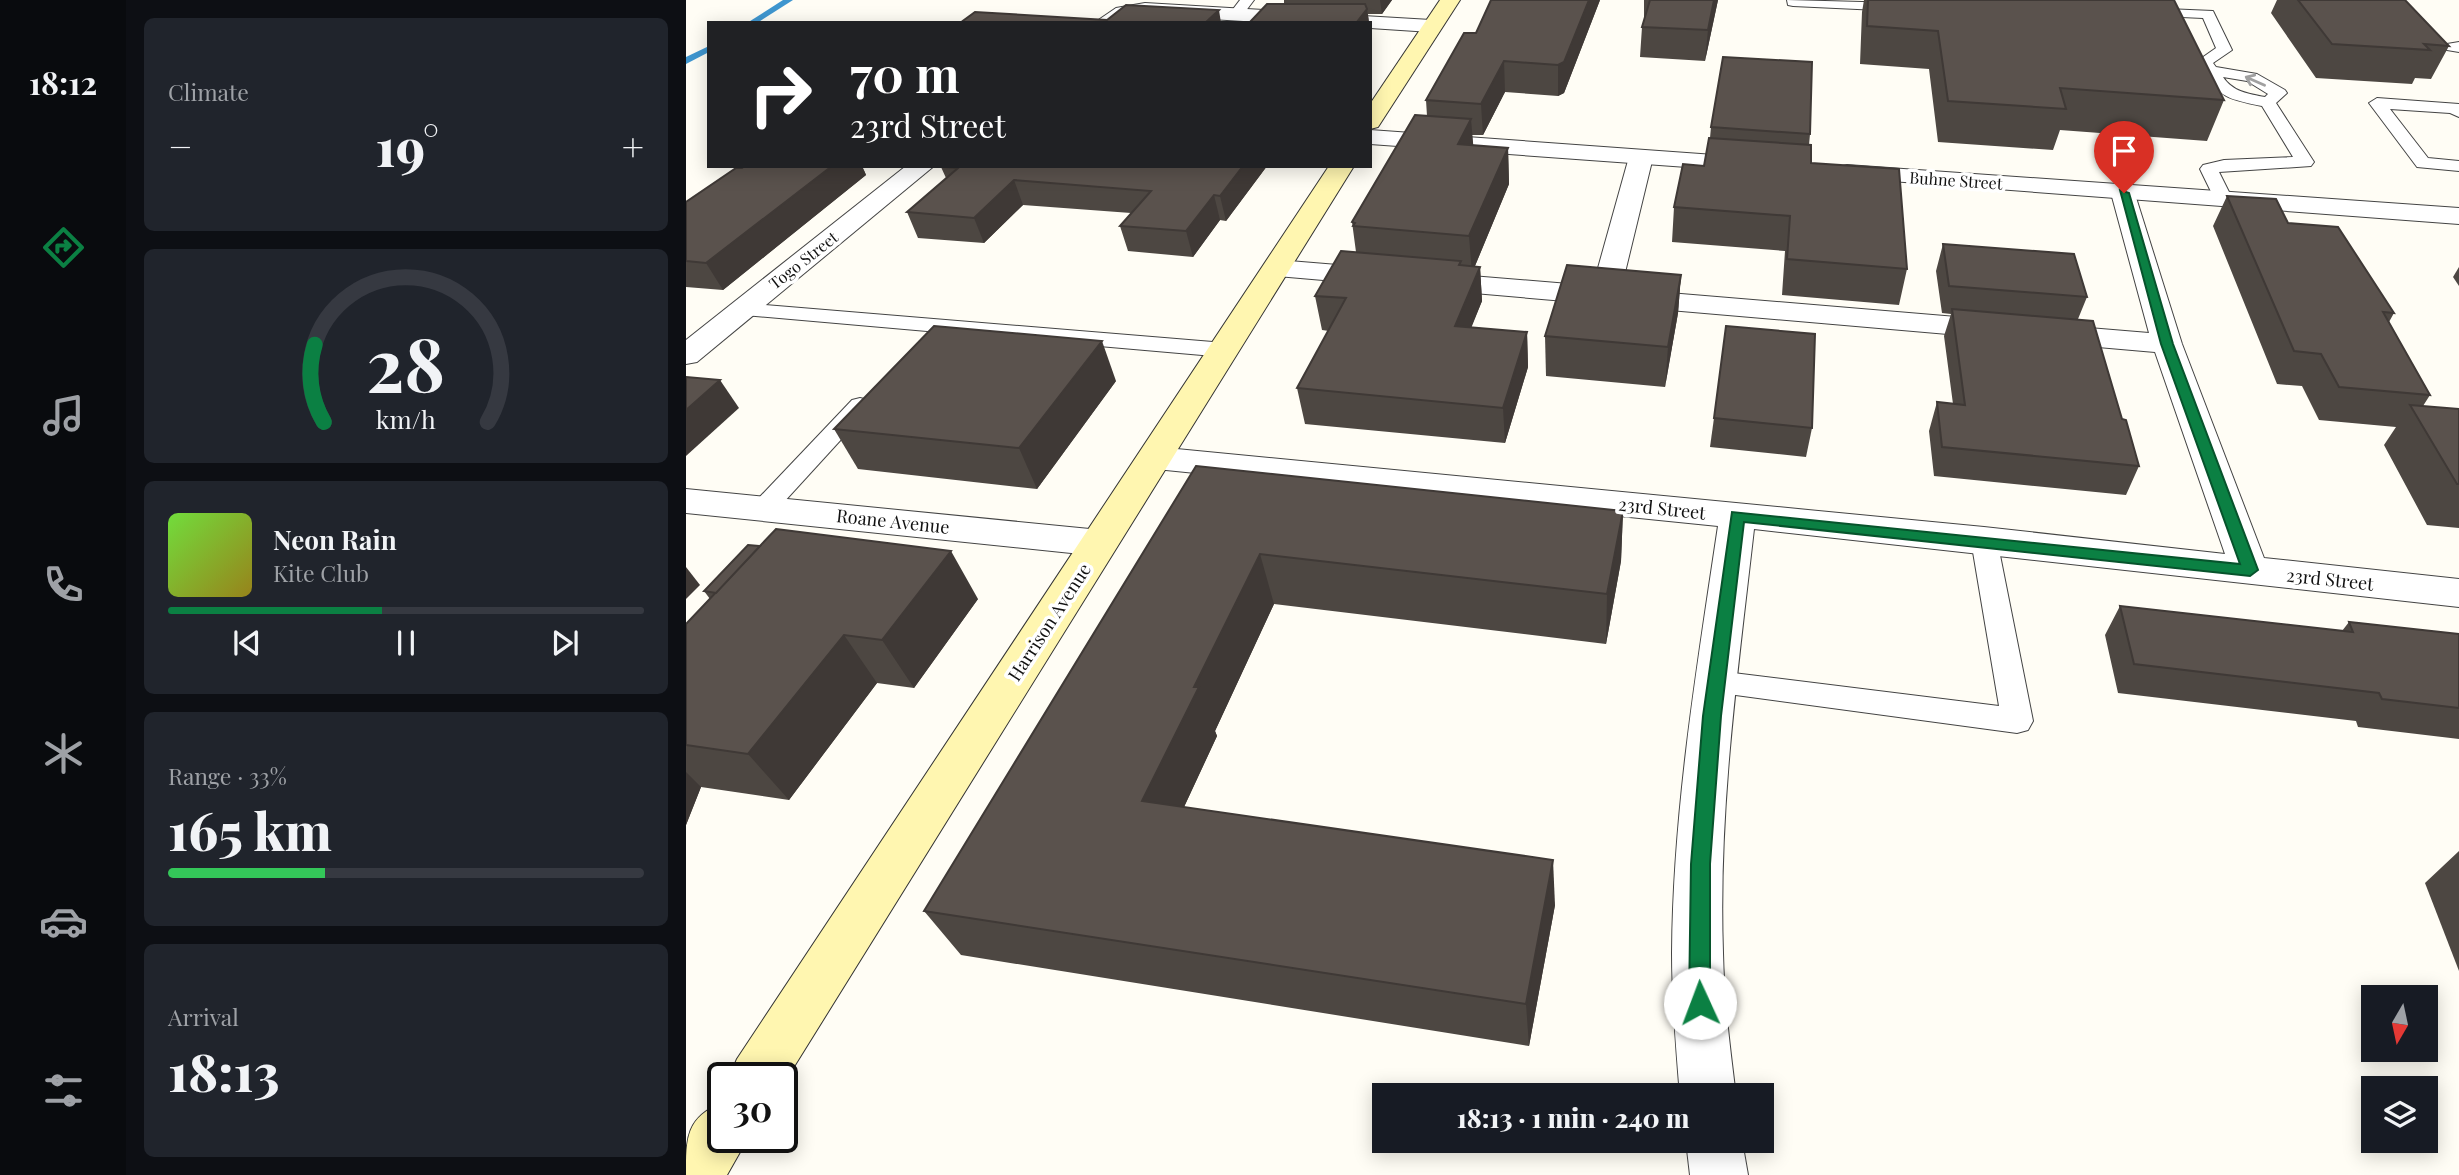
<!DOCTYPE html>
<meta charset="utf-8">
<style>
body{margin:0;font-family:"Playfair Display",serif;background:#20242c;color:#f1f3f6;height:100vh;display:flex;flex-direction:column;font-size:26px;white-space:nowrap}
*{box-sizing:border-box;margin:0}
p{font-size:23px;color:#9ea1a6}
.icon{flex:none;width:38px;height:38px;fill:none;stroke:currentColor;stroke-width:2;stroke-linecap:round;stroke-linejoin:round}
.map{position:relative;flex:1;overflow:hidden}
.side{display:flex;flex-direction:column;gap:18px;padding:18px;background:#0d0f14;width:560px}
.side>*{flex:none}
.top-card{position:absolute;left:21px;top:21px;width:665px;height:147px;border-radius:0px;box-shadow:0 4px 18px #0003;background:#202124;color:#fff;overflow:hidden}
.needle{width:46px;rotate:189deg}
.fabs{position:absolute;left:1675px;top:985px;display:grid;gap:14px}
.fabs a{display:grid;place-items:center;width:77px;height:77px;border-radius:0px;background:#171b24;box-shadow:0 4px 18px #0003;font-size:35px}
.speed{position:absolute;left:21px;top:1062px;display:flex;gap:14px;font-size:35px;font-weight:700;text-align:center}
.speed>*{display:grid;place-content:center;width:91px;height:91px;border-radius:50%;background:#171b24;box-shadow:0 4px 18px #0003;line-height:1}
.speed .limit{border:4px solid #111;border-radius:10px;background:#fff;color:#111}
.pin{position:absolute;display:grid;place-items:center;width:60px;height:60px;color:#fff;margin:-72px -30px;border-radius:50% 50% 50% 0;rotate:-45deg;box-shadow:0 0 7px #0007}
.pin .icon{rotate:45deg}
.me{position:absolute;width:77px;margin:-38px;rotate:358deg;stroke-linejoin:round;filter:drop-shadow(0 0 5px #0008)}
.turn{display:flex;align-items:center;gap:24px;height:147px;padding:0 28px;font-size:32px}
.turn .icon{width:91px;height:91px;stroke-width:2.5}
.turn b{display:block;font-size:49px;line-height:60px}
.big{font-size:52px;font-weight:800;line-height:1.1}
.side .card{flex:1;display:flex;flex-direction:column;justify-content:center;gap:10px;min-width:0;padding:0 24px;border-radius:10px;background:#20242c}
.side .dial{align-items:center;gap:0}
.dial svg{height:182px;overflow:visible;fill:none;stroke:#363941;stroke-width:7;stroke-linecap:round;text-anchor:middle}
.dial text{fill:#f1f3f6;stroke:none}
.song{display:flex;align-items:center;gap:21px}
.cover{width:84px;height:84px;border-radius:10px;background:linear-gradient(135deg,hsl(100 70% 55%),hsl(50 70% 35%))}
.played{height:7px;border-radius:4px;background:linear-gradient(90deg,#0b8043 45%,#363941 45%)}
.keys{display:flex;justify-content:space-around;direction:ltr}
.heat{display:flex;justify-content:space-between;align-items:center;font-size:38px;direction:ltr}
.charge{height:10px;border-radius:5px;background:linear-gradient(90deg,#34c759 33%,#363941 0)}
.trip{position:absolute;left:686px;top:1083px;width:402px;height:70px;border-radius:0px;background:#171b24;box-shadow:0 4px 18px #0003;font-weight:800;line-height:70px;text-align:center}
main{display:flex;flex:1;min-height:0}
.tab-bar{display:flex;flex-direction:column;width:126px;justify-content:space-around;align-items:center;background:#090b0e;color:#9ea1a6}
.tab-bar .icon{width:49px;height:49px}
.tab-bar .active{color:#0b8043}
.tab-bar b{font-size:32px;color:#f1f3f6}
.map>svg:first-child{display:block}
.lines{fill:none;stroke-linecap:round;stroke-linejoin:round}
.stream{fill:#3f96cf;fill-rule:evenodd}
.service-casing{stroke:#444;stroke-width:2}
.minor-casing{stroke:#444;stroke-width:2}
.tertiary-casing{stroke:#444;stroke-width:2}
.secondary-casing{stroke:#333;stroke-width:2}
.service{fill:#fff;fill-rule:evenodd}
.minor{fill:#fff;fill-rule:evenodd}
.tertiary{fill:#fff;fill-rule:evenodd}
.secondary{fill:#fff6b0;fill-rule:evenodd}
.wall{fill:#4d4742}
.shaded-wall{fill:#3f3936}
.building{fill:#5a524d;stroke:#3f3936;stroke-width:2}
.oneway{stroke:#a0a0a0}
.route{fill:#0b8043;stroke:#07532c;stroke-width:2}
.labels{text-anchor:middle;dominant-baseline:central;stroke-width:7;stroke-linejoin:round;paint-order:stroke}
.far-street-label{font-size:16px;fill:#111;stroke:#fff}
.street-label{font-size:18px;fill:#111;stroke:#fff}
</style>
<main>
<nav class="tab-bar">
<b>18:12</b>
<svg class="icon active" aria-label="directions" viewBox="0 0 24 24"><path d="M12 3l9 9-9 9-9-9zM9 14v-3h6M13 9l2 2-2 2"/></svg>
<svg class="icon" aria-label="music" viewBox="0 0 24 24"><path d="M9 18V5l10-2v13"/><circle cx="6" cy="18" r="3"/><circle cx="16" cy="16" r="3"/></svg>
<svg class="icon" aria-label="phone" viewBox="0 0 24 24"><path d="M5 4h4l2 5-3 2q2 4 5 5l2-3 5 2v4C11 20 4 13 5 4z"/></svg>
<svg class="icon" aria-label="climate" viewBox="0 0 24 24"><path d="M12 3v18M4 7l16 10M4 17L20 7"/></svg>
<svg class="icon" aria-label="car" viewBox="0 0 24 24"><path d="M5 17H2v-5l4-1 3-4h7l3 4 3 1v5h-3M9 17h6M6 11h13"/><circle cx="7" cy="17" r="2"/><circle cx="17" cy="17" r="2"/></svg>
<svg class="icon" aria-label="filters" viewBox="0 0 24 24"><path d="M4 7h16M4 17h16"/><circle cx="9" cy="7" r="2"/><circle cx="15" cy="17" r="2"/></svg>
</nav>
<section class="side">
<div class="card"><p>Climate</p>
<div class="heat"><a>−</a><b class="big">19°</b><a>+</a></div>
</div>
<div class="card dial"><svg viewBox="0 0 100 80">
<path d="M14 69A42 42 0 1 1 86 69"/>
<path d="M14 69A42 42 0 0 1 10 35" stroke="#0b8043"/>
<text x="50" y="56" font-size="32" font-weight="700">28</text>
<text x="50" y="72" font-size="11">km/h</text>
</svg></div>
<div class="card">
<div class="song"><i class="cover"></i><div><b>Neon Rain</b><p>Kite Club</p></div></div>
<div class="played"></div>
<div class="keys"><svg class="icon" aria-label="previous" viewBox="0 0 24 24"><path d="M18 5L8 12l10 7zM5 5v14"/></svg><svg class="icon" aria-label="pause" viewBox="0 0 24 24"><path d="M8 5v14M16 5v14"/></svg><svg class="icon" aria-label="next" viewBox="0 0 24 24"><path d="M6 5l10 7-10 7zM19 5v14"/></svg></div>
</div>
<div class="card"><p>Range · 33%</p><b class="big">165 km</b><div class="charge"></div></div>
<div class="card"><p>Arrival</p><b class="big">18:13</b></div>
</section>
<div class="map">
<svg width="1773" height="1175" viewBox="0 0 1773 1175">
<rect width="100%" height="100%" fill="#fffdf5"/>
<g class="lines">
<g class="stream">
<path d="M97,0H107L71,23H61Z"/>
<path d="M23,46V52L0,64V57Z"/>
</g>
<defs>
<g id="service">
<path d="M554,0H568L556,16H546L544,13Z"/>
<path d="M1101,0L1214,3L1221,7L1214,11L1107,6L1102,5Z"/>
<path d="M1457,8L1527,11L1546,50L1527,63L1530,67L1571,74L1599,90L1601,93L1590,103L1628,162L1625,166L1533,172L1547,200L1538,206L1531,204L1514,169L1517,165L1538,160L1607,157L1576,106C1531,97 1537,96 1510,62L1530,48L1517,18L1452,15V9ZM1537,77L1561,81L1582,94L1579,97C1563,94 1547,92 1537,77Z"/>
<path d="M1773,42V52L1761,50L1758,47L1761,44Z"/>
<path d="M1691,98L1773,104V117L1764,113L1704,109L1742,158L1773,161V171L1731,167L1683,103Z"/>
<path d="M55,303L539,343L547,345L550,350L547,355L539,357L47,314L44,309L47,304Z"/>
<path d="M174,398L182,400L186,405L182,410L87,514L78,517L69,514L65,508L69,502L166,400Z"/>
<path d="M1298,531L1307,533L1311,540L1347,721L1342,730L1331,733L1020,691L1016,683L1020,675L1031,671L1313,706L1285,540L1289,533Z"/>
</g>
<g id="minor">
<path d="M459,3L745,20L752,22L755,26L752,30L745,32L684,28V23H590L459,15L442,17L433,23H408L430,8Z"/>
<path d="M955,150L964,152L967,157L935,289L1463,333L1425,193L1429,188L1438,185L1447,188L1496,344L1578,558L1773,579V607L1068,529C1052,670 1032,811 1037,953C1038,1001 1044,1048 1050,1096H994C990,1048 986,1001 986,953C987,810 1011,667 1032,526L470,469L458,466L453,458L458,450L470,447L1298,527L1539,554L1469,352L591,276L581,274L577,268L581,262L591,260L907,286L943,157L946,152Z"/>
<path d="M220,166H248L11,362L0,364V340Z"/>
<path d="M0,489L414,530L427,534L433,543L427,552L414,556L0,513Z"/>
<path d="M1000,1141H1056L1062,1175H1004Z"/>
</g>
<g id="tertiary">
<path d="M684,130L1070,158L1079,160L1082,165L1079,170L1070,172L684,144Z"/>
<path d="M1161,165L1773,208V224L1152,177L1149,172L1152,167Z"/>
</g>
<g id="secondary">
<path d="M754,0H774L692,127L684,129V104Z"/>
<path d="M643,166H668L96,1086V1078H43L51,1059Z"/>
<path d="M37,1102V1138H62L41,1175H0C0,1137 0,1118 37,1102Z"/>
</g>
</defs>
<use href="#service" class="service-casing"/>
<use href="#minor" class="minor-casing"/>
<use href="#tertiary" class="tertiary-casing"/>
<use href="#secondary" class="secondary-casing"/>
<use href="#service" class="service"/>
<use href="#minor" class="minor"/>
<use href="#tertiary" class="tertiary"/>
<use href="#secondary" class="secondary"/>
</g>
<g class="wall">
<path d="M598,0H706L696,14H682L683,23H563L598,4Z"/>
<path d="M914,0L878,93L872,96L819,92L797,135H786L787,146L822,148L823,184L789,266L794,267L796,301L785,327L841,332L842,367L819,443L619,424L611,388L643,331L636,330L629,296L670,252L666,222L741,116L740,100L790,33Z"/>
<path d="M958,0H1032L1019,61L954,57L956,27L958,20Z"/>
<path d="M1178,0H1488L1538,100L1521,141L1374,130L1367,150L1252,142L1243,69L1174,64L1176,12Z"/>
<path d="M1591,0H1719L1763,46L1745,79L1729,78L1726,84L1630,78L1585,13Z"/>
<path d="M1025,127L1124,134L1123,145L1125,163L1221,269L1213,305L1096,295L1099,251L986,242L988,207L1018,166L1024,138Z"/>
<path d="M58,166H176L180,175L37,290L0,287V202Z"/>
<path d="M256,166H581L540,221L534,220L507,257L442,251L434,226L445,213L337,205L298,243L232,238L221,212L260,178L255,167Z"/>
<path d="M1541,196L1602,223L1708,313L1703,322L1744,395L1737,406L1773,409V528L1741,525L1698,445L1710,427L1633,420L1616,386L1591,384L1527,226Z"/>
<path d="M1257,244L1401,297L1392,319L1436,419L1453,466L1440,495L1248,476L1243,431L1251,402L1267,404L1258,336L1265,314L1256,313L1250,271Z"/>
<path d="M1773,267V286L1767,277Z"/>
<path d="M995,275L992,313L979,387L860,376L859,336Z"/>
<path d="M430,381L351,489L172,469L148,429Z"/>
<path d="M1028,418L1126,428L1120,457L1024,447Z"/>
<path d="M510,466L937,511L935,561L920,644L588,604L529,731L531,736L498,807L869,905L843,1046L275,955L238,911Z"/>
<path d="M18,591L292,599L228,688L191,683L103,800L15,787L0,825V624L24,599Z"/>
<path d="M1434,606L1656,631L1663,622L1773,634V739L1672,727L1670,721L1432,693L1419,635Z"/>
<path d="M1773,851V971L1739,883Z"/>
</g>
<g class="shaded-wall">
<path d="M694,0H706L696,14Z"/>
<path d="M903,0H914L878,93L872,96V65Z"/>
<path d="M1028,0H1032L1019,61L1022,30Z"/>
<path d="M681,9L683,23H671Z"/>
<path d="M533,10L535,23H519Z"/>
<path d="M818,61L819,92L797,135L795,104Z"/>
<path d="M785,119L788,154L772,144Z"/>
<path d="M822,148L823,184L786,273L783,236Z"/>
<path d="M146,166H176L180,175L37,290L20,263Z"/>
<path d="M557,166H581L540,221L534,196Z"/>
<path d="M328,180L337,205L298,243L288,218Z"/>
<path d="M528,195L534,220L507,257L500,231Z"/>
<path d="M794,267L796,301L772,361L769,326Z"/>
<path d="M995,275L992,313L979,387L982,347Z"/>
<path d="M841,332L842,367L819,443L817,408Z"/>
<path d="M416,341L430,381L351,489L333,448Z"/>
<path d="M34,380L53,408L0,456V410Z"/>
<path d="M937,511L935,561L920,644L921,594Z"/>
<path d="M265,551L292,599L228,688L196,640Z"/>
<path d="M574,554L588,604L529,731L531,736L479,848L456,801L508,687Z"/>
<path d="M0,567L14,585L0,599Z"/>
<path d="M158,635L191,683L103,800L62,754Z"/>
<path d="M0,772L15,787L0,825Z"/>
<path d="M867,860L869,905L843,1046L840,1004Z"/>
</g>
<g class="building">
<path d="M805,0H903L878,62L872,65L818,61L795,104L740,100L778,33H790Z"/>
<path d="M964,0H1028L1022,30L956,27Z"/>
<path d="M1182,0H1488L1538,100L1374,88L1380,109L1262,101L1252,31L1181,26Z"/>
<path d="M1612,0H1719L1763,46L1738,44L1744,50L1646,44Z"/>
<path d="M581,4H679L681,9L671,22L681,23H563Z"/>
<path d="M440,5L533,10L519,23H274L289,12L421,20Z"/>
<path d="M1037,57L1126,62L1124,134L1025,127Z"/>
<path d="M729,115L785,119L772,144L822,148L783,236L667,226L669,223L666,222Z"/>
<path d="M1023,138L1125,145V163L1213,169L1221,269L1101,259L1104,216L988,207L997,164L1018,166Z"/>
<path d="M58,166H146L20,263L0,261V202L50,168H56Z"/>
<path d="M256,166H557L534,196L528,195L500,231L434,226L465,191L328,180L288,218L221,212L272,168L255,167Z"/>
<path d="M1541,196L1590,199L1602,223L1652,227L1708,313L1697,312L1744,395L1653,387L1635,354L1608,351Z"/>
<path d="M1257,244L1388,254L1401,297L1263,286Z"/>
<path d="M655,251L775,261L773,265L794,267L769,326L841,332L817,408L611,388L660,298L629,296Z"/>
<path d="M881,265L995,275L982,347L859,336Z"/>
<path d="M1266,309L1407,321L1436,419L1440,420L1453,466L1256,447L1251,402L1279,405Z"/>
<path d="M248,326L416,341L333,448L148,429Z"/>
<path d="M1040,326L1129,334L1126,428L1028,418Z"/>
<path d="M0,377L34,380L0,410Z"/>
<path d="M1724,405L1773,409V484H1771Z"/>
<path d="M510,466L937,511L921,594L574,554L508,687H513L456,801L867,860L840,1004L238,911Z"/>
<path d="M90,529L265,551L196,640L158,635L62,754L0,745V624Z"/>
<path d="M62,545L74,546L30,593L18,591Z"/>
<path d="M1434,606L1667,632L1663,622L1773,634V708L1696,699L1693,693L1448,664Z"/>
</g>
<defs><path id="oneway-shaft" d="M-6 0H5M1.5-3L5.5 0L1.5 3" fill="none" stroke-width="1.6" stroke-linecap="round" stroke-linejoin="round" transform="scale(1.75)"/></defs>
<use class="oneway" href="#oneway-shaft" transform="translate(1569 81) rotate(-156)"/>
<path class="route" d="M1434,190L1443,193L1487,344L1572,570L1564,576L1058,522L1035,716L1024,864V1003L1021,1011L1014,1014L1006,1011L1003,1003L1005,864L1017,716L1046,512L1554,564L1475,344Z"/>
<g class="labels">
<g class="far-street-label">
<text transform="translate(1270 180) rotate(4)">Buhne Street</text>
<text transform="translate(117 260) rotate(-38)">Togo Street</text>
</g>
<g class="street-label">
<text transform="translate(976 508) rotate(6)">23rd Street</text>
<text transform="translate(207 521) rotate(6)">Roane Avenue</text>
<text transform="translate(1644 579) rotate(6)">23rd Street</text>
<text transform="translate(363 622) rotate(-57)">Harrison Avenue</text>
</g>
</g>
</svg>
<div class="fabs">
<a><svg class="needle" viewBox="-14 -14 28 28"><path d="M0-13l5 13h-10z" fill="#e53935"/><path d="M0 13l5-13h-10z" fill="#9ea1a6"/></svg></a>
<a><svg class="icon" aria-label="layers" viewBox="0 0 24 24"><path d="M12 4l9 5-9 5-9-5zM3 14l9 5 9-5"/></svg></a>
</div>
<div class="speed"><div class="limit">30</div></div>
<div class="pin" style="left:1438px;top:193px;background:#d93025"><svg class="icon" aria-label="arrive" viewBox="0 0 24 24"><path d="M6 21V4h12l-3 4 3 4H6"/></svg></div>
<svg class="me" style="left:1014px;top:1003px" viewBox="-20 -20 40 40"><circle r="19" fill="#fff"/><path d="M0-13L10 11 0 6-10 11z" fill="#0b8043"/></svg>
<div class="trip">18:13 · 1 min · 240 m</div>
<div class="top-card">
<div class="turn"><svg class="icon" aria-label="right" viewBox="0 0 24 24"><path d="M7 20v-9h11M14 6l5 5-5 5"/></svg><div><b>70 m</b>23rd Street</div></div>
</div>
</div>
</main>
